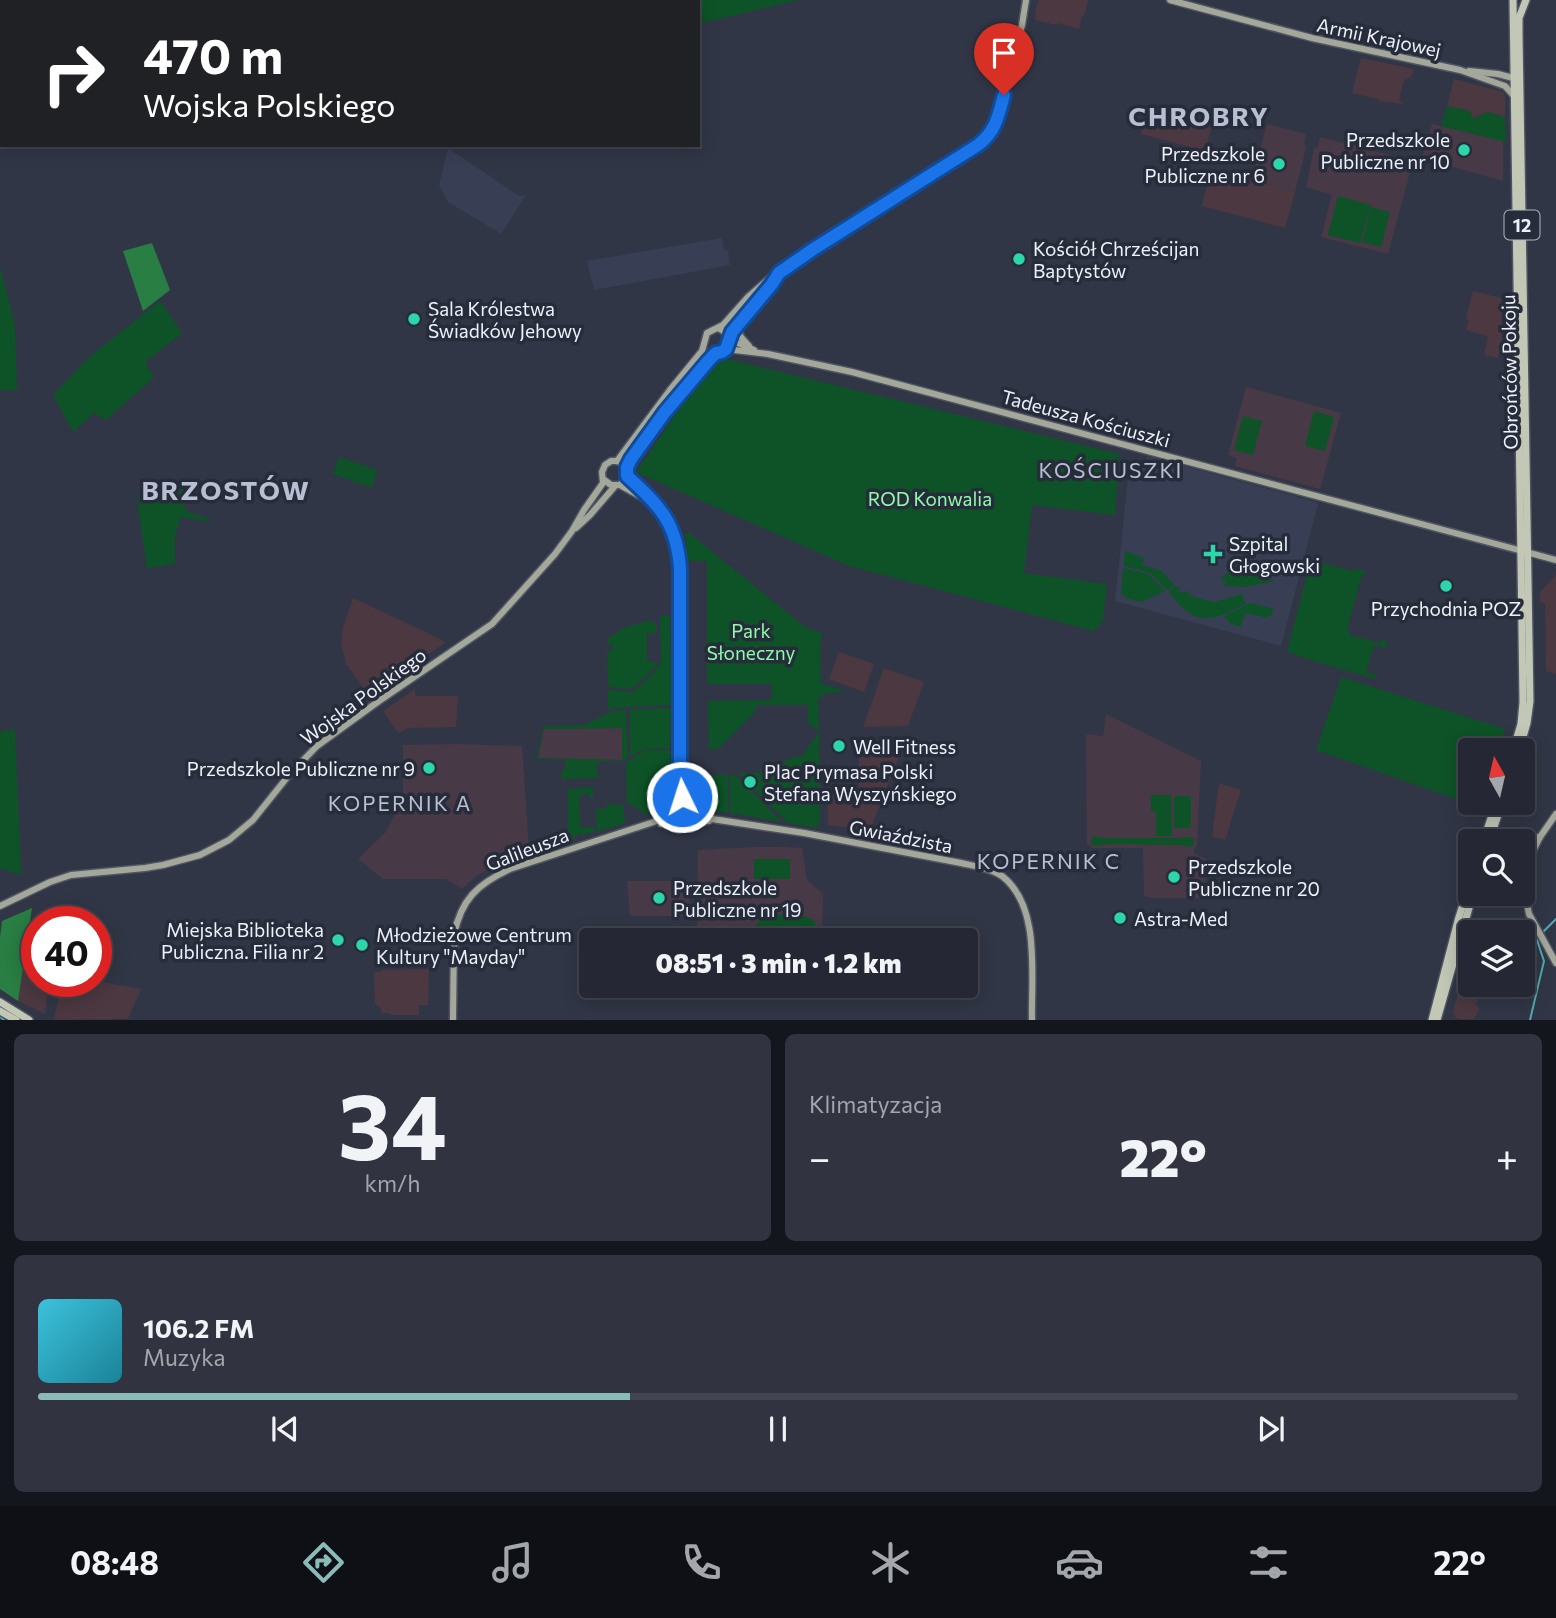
<!DOCTYPE html>
<html lang="pl">
<meta charset="utf-8">
<style>
body{margin:0;font-family:Commissioner,sans-serif;background:#313440;color:#f1f3f6;height:100vh;display:flex;flex-direction:column;font-size:26px;white-space:nowrap}
*{box-sizing:border-box;margin:0}
p{font-size:23px;color:#a3a6ac}
.icon{flex:none;width:38px;height:38px;fill:none;stroke:currentColor;stroke-width:2;stroke-linecap:round;stroke-linejoin:round}
.map{position:relative;height:1020px;overflow:hidden}
.sheet{display:flex;flex-direction:column;gap:14px;padding:14px;background:#14161d;flex:1}
.sheet>*{flex:none}
.guide{position:absolute;left:0px;top:0px;width:700px;height:147px;box-shadow:0 4px 18px #0003,0 0 0 2px #42444f;background:#202124;color:#fff;overflow:hidden}
.needle{width:46px;rotate:352deg}
.controls{position:absolute;left:1458px;top:738px;display:grid;gap:14px}
.controls a{display:grid;place-items:center;width:77px;height:77px;border-radius:7px;background:#252834;box-shadow:0 4px 18px #0003,0 0 0 2px #42444f;font-size:35px}
.speed{position:absolute;left:21px;top:906px;display:flex;gap:14px;font-size:35px;font-weight:700;text-align:center}
.speed>*{display:grid;place-content:center;width:91px;height:91px;border-radius:50%;background:#252834;box-shadow:0 4px 18px #0003,0 0 0 2px #42444f;line-height:1}
.speed .limit{border:10px solid #d22;background:#fff;color:#111}
.pin{position:absolute;display:grid;place-items:center;width:60px;height:60px;color:#fff;margin:-72px -30px;border-radius:50% 50% 50% 0;rotate:-45deg;box-shadow:0 0 7px #0007}
.pin .icon{rotate:45deg}
.me{position:absolute;width:77px;margin:-38px;rotate:356deg;stroke-linejoin:round;filter:drop-shadow(0 0 5px #0008)}
.turn{display:flex;align-items:center;gap:24px;height:147px;padding:0 28px;font-size:32px}
.turn .icon{width:91px;height:91px;stroke-width:2.5}
.turn b{display:block;font-size:49px;line-height:60px}
.big{font-size:52px;font-weight:800;line-height:1.1}
.sheet .widget{flex:1;display:flex;flex-direction:column;justify-content:center;gap:10px;min-width:0;padding:0 24px;border-radius:10px;background:#313440}
.sheet .dial{align-items:center;gap:0}
.dial b{font-size:91px;line-height:1}
.song{display:flex;align-items:center;gap:21px}
.cover{width:84px;height:84px;border-radius:10px;background:linear-gradient(135deg,hsl(190 70% 55%),hsl(190 70% 35%))}
.played{height:7px;border-radius:4px;background:linear-gradient(90deg,#8bbbb9 40%,#42444f 40%)}
.keys{display:flex;justify-content:space-around;direction:ltr}
.heat{display:flex;justify-content:space-between;align-items:center;font-size:38px;direction:ltr}
.sheet .tiles{flex:1;display:grid;gap:14px;grid-template-columns:1fr 1fr}
.widget:last-child{grid-column:span 2}
.trip{position:absolute;left:579px;top:928px;width:399px;height:70px;border-radius:7px;background:#252834;box-shadow:0 4px 18px #0003,0 0 0 2px #42444f;font-weight:800;line-height:70px;text-align:center}
.menu{display:flex;height:112px;justify-content:space-around;align-items:center;background:#0f1015;color:#a3a6ac}
.menu .icon{width:49px;height:49px}
.menu .selected{color:#8bbbb9}
.menu b{font-size:32px;color:#f1f3f6}
.map>svg:first-child{display:block}
.commercial{fill:#4c3840}
.built{fill:#383f54}
.education{fill:#483946}
.green{fill:#0d5327;fill-rule:evenodd}
.forest{fill:#287e43}
.lines{fill:none;stroke-linecap:round;stroke-linejoin:round}
.stream{stroke:#4dabaf;stroke-width:2}
.secondary-casing{stroke:#4f5463;stroke-width:9}
.primary-casing{stroke:#4f5463;stroke-width:10}
.secondary{stroke:#a4a89a;stroke-width:6}
.primary{stroke:#c2c7b6;stroke-width:7}
.route-casing{stroke:#114b97;stroke-width:18}
.route{stroke:#1a73e8;stroke-width:12}
.poi-dot{fill:#2dd5ab;stroke:#272c3b;stroke-width:2.5}
.labels{text-anchor:middle;dominant-baseline:central;stroke-width:7;stroke-linejoin:round;paint-order:stroke}
.shield{fill:#272c3b;stroke:#b2b6c1;stroke-width:2}
.shield-label{font-size:18px;font-weight:bold;fill:#edf1fb}
.street-label{font-size:19px;fill:#edf1fb;stroke:#272c3b}
.poi-label{font-size:19px;fill:#edf1fb;stroke:#272c3b;text-anchor:start}
.park-label{font-size:19px;fill:#8efba9;stroke:#272c3b}
.neighbourhood-label{font-size:21px;letter-spacing:2px;fill:#b8bfd2;stroke:#272c3b}
.district-label{font-size:26px;font-weight:bold;letter-spacing:2px;fill:#b8bfd2;stroke:#272c3b}
</style>
<div class="map">
<svg width="1556" height="1020" viewBox="0 0 1556 1020">
<rect width="100%" height="100%" fill="#313646"/>
<g class="commercial">
<path d="M1039,0H1088L1084,16H1082L1079,29L1058,23L1057,25L1035,20L1036,8Z"/>
<path d="M1361,58L1414,69L1411,77L1404,80L1399,100L1404,104L1379,101V99L1352,93Z"/>
<path d="M1454,79L1503,92L1505,96V117L1486,112L1473,119L1470,111L1447,106Z"/>
<path d="M1149,105L1213,122L1205,151L1141,134Z"/>
<path d="M1210,172L1251,184L1252,179L1295,192L1285,228L1202,206Z"/>
<path d="M1473,291L1501,298L1502,350H1501L1498,358L1484,355L1488,338L1487,336L1466,330L1469,320L1466,319Z"/>
<path d="M1556,575V674L1546,671L1545,604L1540,602V592Z"/>
<path d="M353,598L402,621L446,642L374,691L367,693L346,664L341,643L343,627Z"/>
<path d="M839,652L874,664L864,692L829,679Z"/>
<path d="M884,668L924,682L908,726L863,727Z"/>
<path d="M415,689V696H458L456,727L408,728L398,733L383,711Z"/>
<path d="M859,754H900L870,830L828,825V793H859Z"/>
<path d="M1219,783L1241,790L1225,840L1212,836Z"/>
<path d="M27,936L37,938V982H49L45,1014L18,1001Z"/>
<path d="M1466,965L1470,967V985H1482L1476,1005L1479,1008V1010L1474,1019H1459L1455,1017L1453,1012Z"/>
<path d="M429,969L428,1005H419V1015H391L389,1013H381V1008L375,1003L374,972H381L382,970Z"/>
<path d="M96,981L141,989L128,1019L54,1020L61,982Z"/>
</g>
<g class="built">
<path d="M448,148L519,196L526,195L501,234L448,202L439,185Z"/>
<path d="M722,238L724,251L728,250L730,265L594,290L587,261Z"/>
<path d="M1147,456L1316,502L1318,504L1281,646L1115,601L1129,469L1139,468L1141,464L1144,465Z"/>
</g>
<g class="education">
<path d="M1267,124L1306,134L1304,143L1306,148L1295,192L1252,179Z"/>
<path d="M1432,124L1503,141V181L1422,158Z"/>
<path d="M1320,137L1413,161L1388,254L1321,237L1332,195L1306,187L1314,149L1318,147Z"/>
<path d="M1246,387L1341,413L1320,489L1235,466L1237,458L1228,455Z"/>
<path d="M1106,714L1201,761L1197,845L1194,849V854L1206,859L1205,898H1152L1144,896L1143,848H1092L1087,843L1086,740L1087,734L1103,736Z"/>
<path d="M623,728V760L538,758L544,729Z"/>
<path d="M455,744L522,746L529,849L525,855L485,871L475,877L462,889L446,879H383L358,859L386,832L398,807L403,803V745Z"/>
<path d="M754,847H783L802,848L807,880L823,894L822,940H697L698,850Z"/>
<path d="M627,881H689V916H630Z"/>
</g>
<g class="green">
<path d="M488,0H799L698,24V2H487Z"/>
<path d="M1447,106L1470,111L1474,119L1486,112L1505,117L1506,142L1441,126Z"/>
<path d="M1338,196L1371,205L1360,243L1328,235Z"/>
<path d="M1371,207L1390,212L1381,247L1362,242Z"/>
<path d="M0,266L15,326L17,390H0Z"/>
<path d="M160,301L182,333L145,362L154,377L106,420L94,413L73,432L53,395L88,358Z"/>
<path d="M723,358L1119,454L1115,515L1032,505L1024,573L1107,584L1103,620L1094,631L849,566L636,472L684,402Z"/>
<path d="M1314,411L1334,417L1325,451L1305,446Z"/>
<path d="M1243,416L1262,421L1253,455L1234,450Z"/>
<path d="M339,457L377,470L372,488L333,474Z"/>
<path d="M187,481L186,485L188,486C177,522 192,507 212,522L181,517L175,536V564L147,568L138,506L139,491Z"/>
<path d="M689,533L805,627L823,634L820,646L821,683L847,692L824,693V697H818L819,731L808,724V705H756V710L749,718L719,748L709,750L708,701L771,700L772,684H707V561H688L685,534Z"/>
<path d="M1125,551L1144,558L1142,565L1162,571L1175,586L1166,590L1150,573L1124,566Z"/>
<path d="M1311,560L1354,571L1355,568L1365,571V574H1362L1347,630L1350,632V635L1380,643L1381,639L1387,641L1386,648L1374,645L1366,672L1378,676L1375,679L1304,658L1287,651Z"/>
<path d="M1123,568L1148,574L1165,591L1141,602L1126,598L1121,593Z"/>
<path d="M1236,571L1275,581L1246,587L1224,586L1226,581L1221,579C1224,574 1230,572 1236,571Z"/>
<path d="M1177,586L1182,589L1178,590V592C1179,592 1190,591 1191,592L1188,593L1189,595L1214,602L1242,594L1244,601L1247,603C1229,612 1207,627 1188,612C1180,607 1174,598 1168,591Z"/>
<path d="M1250,603L1274,609L1271,615L1267,618L1245,613L1241,627L1230,624L1224,616Z"/>
<path d="M660,616H670L671,705L612,708L608,710V690L633,692L655,672L661,662Z"/>
<path d="M648,621L654,622L657,626L656,633H647V661L658,662L652,671L631,689L609,687L608,686L607,651L613,650V645L608,644L607,639L623,628Z"/>
<path d="M1341,677L1505,729L1498,750L1470,751V803H1490L1488,810L1316,750Z"/>
<path d="M671,708L670,748L645,749L631,756L630,755V710Z"/>
<path d="M626,710L628,758L624,761H606L596,764L598,778L562,779L561,774L563,769L566,768V760L536,759L544,726L584,725L613,711ZM622,728V760L538,758L544,729Z"/>
<path d="M15,729L21,873L19,874L0,868V732Z"/>
<path d="M819,732L820,821L817,828L788,823L738,773H758L794,757L802,756Z"/>
<path d="M645,750H670C670,763 673,799 663,808C659,812 653,813 647,815L627,802L626,763Z"/>
<path d="M713,775H728V813C714,810 695,811 691,796Z"/>
<path d="M730,775H735L782,822L730,813Z"/>
<path d="M593,787V798H590V794L579,795L580,827H594V832L583,835L580,833L573,839L568,831V789Z"/>
<path d="M1151,795H1171L1172,836H1156V812L1151,811Z"/>
<rect x="1174" y="796" width="17" height="32"/>
<path d="M609,804L623,805L625,823L597,832L596,809H604Z"/>
<path d="M1095,836L1105,838H1179L1189,837L1193,838L1194,842L1193,846L1189,847L1180,845L1106,844L1098,846L1092,845L1091,842L1092,837Z"/>
<rect x="754" y="859" width="36" height="20"/>
<path d="M772,915C792,915 822,909 817,940H755C752,926 759,917 772,915Z"/>
</g>
<g class="forest">
<path d="M152,243L170,290L143,311L123,251Z"/>
<path d="M32,908L18,1001L0,989V937L2,921Z"/>
</g>
<g class="lines">
<g class="stream">
<path d="M1543,932L1556,919"/>
<path d="M0,1017L4,1020"/>
<path d="M1530,1020L1544,961L1537,940"/>
</g>
<defs>
<g id="secondary">
<path d="M1170,0L1312,38L1460,70L1505,86L1514,96"/>
<path d="M1469,71L1498,74L1517,79"/>
<path d="M739,323L740,336L749,346"/>
<path d="M729,337L778,275"/>
<path d="M729,339L754,350"/>
<path d="M726,349L768,354L852,372L1556,560"/>
<path d="M617,461L670,390L702,351L707,333L723,325L748,297L771,277L978,145L992,132L998,119L1022,25L1026,0"/>
<path d="M627,470L631,459L665,412L711,357C714,354 718,354 722,352C735,346 728,332 718,328"/>
<path d="M627,476C659,505 678,524 680,569V767L683,810"/>
<path d="M620,485L649,501"/>
<path d="M576,528L590,515L615,486"/>
<path d="M685,799L690,808L702,815"/>
<path d="M677,810H683L686,815L804,833L961,863C974,866 990,868 1002,876C1041,906 1031,976 1032,1020"/>
<path d="M1556,814L1540,837L1529,859L1528,909L1529,914L1556,963"/>
<path d="M660,818C675,810 675,797 678,781"/>
<path d="M661,824L709,821"/>
<path d="M1527,836L1532,838L1540,837"/>
<path d="M0,906L50,882L71,875L145,868L163,865L200,855L229,840L253,820L289,775L317,746L379,701L492,624L555,554L572,531L584,510L603,483L602,472L605,465L611,461H617L622,463L626,468V478L620,485H611L603,479"/>
<path d="M453,1020L454,935C461,899 478,884 510,869L672,816"/>
</g>
<g id="primary">
<path d="M1513,0L1523,702L1521,724L1513,751"/>
<path d="M1519,751L1527,723L1530,701L1519,35V18L1526,0"/>
<path d="M1483,842L1496,803"/>
<path d="M1489,842L1502,803"/>
<path d="M0,1002L29,1020"/>
<path d="M0,1011L16,1020"/>
<path d="M1432,1020L1459,917L1470,883"/>
<path d="M1437,1020L1473,894"/>
</g>
</defs>
<use href="#secondary" class="secondary-casing"/>
<use href="#primary" class="primary-casing"/>
<use href="#secondary" class="secondary"/>
<use href="#primary" class="primary"/>
</g>
<g class="lines">
<defs>
<path id="route" d="M682,797L680,767V569C677,523 660,506 627,476V467L631,459L665,412L709,360L716,353L722,352L726,349L732,332L772,284L779,273L812,250L978,145C996,131 998,117 1004,95"/>
</defs>
<use href="#route" class="route-casing"/>
<use href="#route" class="route"/>
</g>
<g class="poi-dot">
<circle cx="1464" cy="150" r="7"/>
<circle cx="1279" cy="164" r="7"/>
<circle cx="1019" cy="259" r="7"/>
<circle cx="414" cy="319" r="7"/>
<path d="M1209.5 543.5h7v7h7v7h-7v7h-7v-7h-7v-7h7z"/>
<circle cx="1446" cy="586" r="7"/>
<circle cx="839" cy="746" r="7"/>
<circle cx="429" cy="768" r="7"/>
<circle cx="750" cy="782" r="7"/>
<circle cx="1174" cy="877" r="7"/>
<circle cx="659" cy="898" r="7"/>
<circle cx="1120" cy="918" r="7"/>
<circle cx="338" cy="940" r="7"/>
<circle cx="362" cy="945" r="7"/>
</g>
<g class="labels">
<rect class="shield" x="1504.5" y="210.5" width="35" height="29" rx="5"/>
<g class="shield-label">
<text x="1522" y="225">12</text>
</g>
<g class="street-label">
<text transform="translate(1379 37) rotate(12)">Armii Krajowej</text>
<text transform="translate(1509 372) rotate(-91)">Obrońców Pokoju</text>
<text transform="translate(1086 418) rotate(15)">Tadeusza Kościuszki</text>
<text transform="translate(363 696) rotate(-36)">Wojska Polskiego</text>
<text transform="translate(901 836) rotate(11)">Gwiaździsta</text>
<text transform="translate(527 849) rotate(-21)">Galileusza</text>
</g>
<g class="poi-label">
<text x="1450" y="139" text-anchor="end">Przedszkole<tspan x="1450" dy="22">Publiczne nr 10</tspan></text>
<text x="1265" y="153" text-anchor="end">Przedszkole<tspan x="1265" dy="22">Publiczne nr 6</tspan></text>
<text x="1033" y="248">Kościół Chrześcijan<tspan x="1033" dy="22">Baptystów</tspan></text>
<text x="428" y="308">Sala Królestwa<tspan x="428" dy="22">Świadków Jehowy</tspan></text>
<text x="1229" y="543">Szpital<tspan x="1229" dy="22">Głogowski</tspan></text>
<text x="1446" y="608" text-anchor="middle">Przychodnia POZ</text>
<text x="853" y="746">Well Fitness</text>
<text x="415" y="768" text-anchor="end">Przedszkole Publiczne nr 9</text>
<text x="764" y="771">Plac Prymasa Polski<tspan x="764" dy="22">Stefana Wyszyńskiego</tspan></text>
<text x="1188" y="866">Przedszkole<tspan x="1188" dy="22">Publiczne nr 20</tspan></text>
<text x="673" y="887">Przedszkole<tspan x="673" dy="22">Publiczne nr 19</tspan></text>
<text x="1134" y="918">Astra-Med</text>
<text x="324" y="929" text-anchor="end">Miejska Biblioteka<tspan x="324" dy="22">Publiczna. Filia nr 2</tspan></text>
<text x="376" y="934">Młodzieżowe Centrum<tspan x="376" dy="22">Kultury "Mayday"</tspan></text>
</g>
<g class="park-label">
<text x="930" y="498">ROD Konwalia</text>
<text x="751" y="630">Park<tspan x="751" dy="22">Słoneczny</tspan></text>
</g>
<g class="neighbourhood-label">
<text x="1111" y="469">KOŚCIUSZKI</text>
<text x="400" y="802">KOPERNIK A</text>
<text x="1049" y="860">KOPERNIK C</text>
</g>
<g class="district-label">
<text x="1199" y="115">CHROBRY</text>
<text x="226" y="489">BRZOSTÓW</text>
</g>
</g>
</svg>
<div class="controls">
<a><svg class="needle" viewBox="-14 -14 28 28"><path d="M0-13l5 13h-10z" fill="#e53935"/><path d="M0 13l5-13h-10z" fill="#a3a6ac"/></svg></a>
<a><svg class="icon" aria-label="search" viewBox="0 0 24 24"><circle cx="10" cy="10" r="6"/><path d="M15 15l6 6"/></svg></a>
<a><svg class="icon" aria-label="layers" viewBox="0 0 24 24"><path d="M12 4l9 5-9 5-9-5zM3 14l9 5 9-5"/></svg></a>
</div>
<div class="speed"><div class="limit">40</div></div>
<div class="pin" style="left:1004px;top:95px;background:#d93025"><svg class="icon" aria-label="arrive" viewBox="0 0 24 24"><path d="M6 21V4h12l-3 4 3 4H6"/></svg></div>
<svg class="me" style="left:682px;top:797px" viewBox="-20 -20 40 40"><circle r="17" fill="#1a73e8" stroke="#fff" stroke-width="3"/><path d="M0-11L8 9 0 5-8 9z" fill="#fff"/></svg>
<div class="trip">08:51 · 3 min · 1.2 km</div>
<div class="guide">
<div class="turn"><svg class="icon" aria-label="right" viewBox="0 0 24 24"><path d="M7 20v-9h11M14 6l5 5-5 5"/></svg><div><b>470 m</b>Wojska Polskiego</div></div>
</div>
</div>
<section class="sheet">
<div class="tiles">
<div class="widget dial"><b>34</b><p>km/h</p></div>
<div class="widget"><p>Klimatyzacja</p>
<div class="heat"><a>−</a><b class="big">22°</b><a>+</a></div>
</div>
<div class="widget">
<div class="song"><i class="cover"></i><div><b>106.2 FM</b><p>Muzyka</p></div></div>
<div class="played"></div>
<div class="keys"><svg class="icon" aria-label="previous" viewBox="0 0 24 24"><path d="M18 5L8 12l10 7zM5 5v14"/></svg><svg class="icon" aria-label="pause" viewBox="0 0 24 24"><path d="M8 5v14M16 5v14"/></svg><svg class="icon" aria-label="next" viewBox="0 0 24 24"><path d="M6 5l10 7-10 7zM19 5v14"/></svg></div>
</div>
</div>
</section>
<nav class="menu">
<b>08:48</b>
<svg class="icon selected" aria-label="directions" viewBox="0 0 24 24"><path d="M12 3l9 9-9 9-9-9zM9 14v-3h6M13 9l2 2-2 2"/></svg>
<svg class="icon" aria-label="music" viewBox="0 0 24 24"><path d="M9 18V5l10-2v13"/><circle cx="6" cy="18" r="3"/><circle cx="16" cy="16" r="3"/></svg>
<svg class="icon" aria-label="phone" viewBox="0 0 24 24"><path d="M5 4h4l2 5-3 2q2 4 5 5l2-3 5 2v4C11 20 4 13 5 4z"/></svg>
<svg class="icon" aria-label="climate" viewBox="0 0 24 24"><path d="M12 3v18M4 7l16 10M4 17L20 7"/></svg>
<svg class="icon" aria-label="car" viewBox="0 0 24 24"><path d="M5 17H2v-5l4-1 3-4h7l3 4 3 1v5h-3M9 17h6M6 11h13"/><circle cx="7" cy="17" r="2"/><circle cx="17" cy="17" r="2"/></svg>
<svg class="icon" aria-label="filters" viewBox="0 0 24 24"><path d="M4 7h16M4 17h16"/><circle cx="9" cy="7" r="2"/><circle cx="15" cy="17" r="2"/></svg>
<b>22°</b>
</nav>
